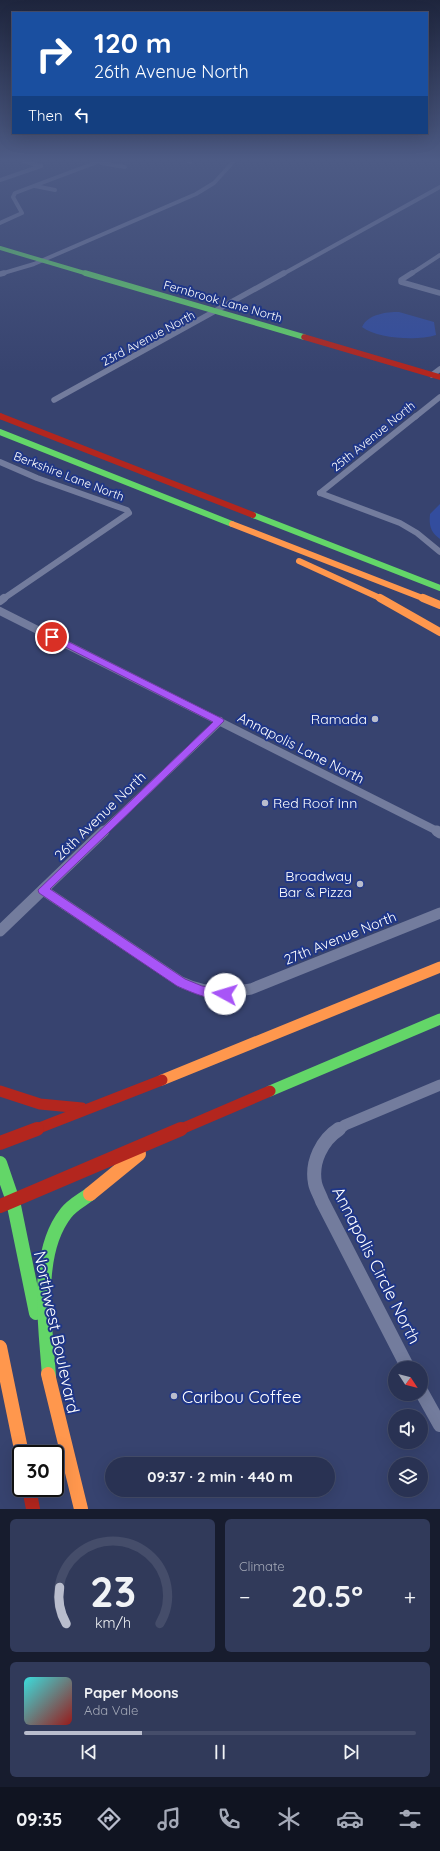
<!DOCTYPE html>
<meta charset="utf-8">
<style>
body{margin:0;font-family:Quicksand,sans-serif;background:#313a5a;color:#f1f3f6;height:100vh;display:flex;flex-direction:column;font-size:15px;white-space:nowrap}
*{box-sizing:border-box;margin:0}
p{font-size:13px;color:#a5aab8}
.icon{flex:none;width:22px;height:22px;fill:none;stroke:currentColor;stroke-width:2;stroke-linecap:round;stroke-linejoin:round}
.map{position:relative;height:1509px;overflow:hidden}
.side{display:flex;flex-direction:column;gap:10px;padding:10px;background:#171c2e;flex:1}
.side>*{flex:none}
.banner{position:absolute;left:12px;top:12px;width:416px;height:122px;border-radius:0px;box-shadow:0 4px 16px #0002,0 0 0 1px #454d6a;background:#1a4fa0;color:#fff;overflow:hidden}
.needle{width:26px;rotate:126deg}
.buttons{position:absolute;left:388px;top:1361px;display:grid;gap:8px}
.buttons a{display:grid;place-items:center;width:40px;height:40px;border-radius:50%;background:#293253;box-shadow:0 4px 16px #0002,0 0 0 1px #454d6a;font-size:20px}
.speed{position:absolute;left:12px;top:1445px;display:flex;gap:8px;font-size:20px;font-weight:700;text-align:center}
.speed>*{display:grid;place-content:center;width:52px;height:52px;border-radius:50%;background:#293253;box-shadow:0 4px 16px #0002,0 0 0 1px #454d6a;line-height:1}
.speed .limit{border:2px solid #111;border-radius:6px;background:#fff;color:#111}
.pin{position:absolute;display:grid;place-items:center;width:34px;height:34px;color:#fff;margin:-17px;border:2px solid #fff;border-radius:50%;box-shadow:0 1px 4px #0007}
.me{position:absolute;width:44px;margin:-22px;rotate:276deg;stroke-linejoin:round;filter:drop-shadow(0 0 3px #0008)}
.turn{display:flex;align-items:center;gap:14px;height:84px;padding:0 16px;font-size:18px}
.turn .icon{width:52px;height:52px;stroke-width:2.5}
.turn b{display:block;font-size:28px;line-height:34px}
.then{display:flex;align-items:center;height:38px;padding:0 16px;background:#0003;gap:8px;font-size:15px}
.big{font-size:30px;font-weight:700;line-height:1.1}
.side .tile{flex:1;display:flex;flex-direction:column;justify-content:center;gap:6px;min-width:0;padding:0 14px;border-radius:6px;background:#313a5a}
.side .dial{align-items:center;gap:0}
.dial svg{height:104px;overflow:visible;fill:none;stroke:#454d6a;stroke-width:7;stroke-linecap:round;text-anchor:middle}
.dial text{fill:#f1f3f6;stroke:none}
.song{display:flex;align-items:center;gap:12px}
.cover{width:48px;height:48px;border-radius:6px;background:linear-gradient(135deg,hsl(180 70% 55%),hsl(0 70% 35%))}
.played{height:4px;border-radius:2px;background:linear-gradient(90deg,#b9bdcd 30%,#454d6a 30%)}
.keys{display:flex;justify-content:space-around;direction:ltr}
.heat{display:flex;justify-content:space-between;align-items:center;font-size:22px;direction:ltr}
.side .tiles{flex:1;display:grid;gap:10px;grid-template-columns:1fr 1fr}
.tile:last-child{grid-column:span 2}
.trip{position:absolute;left:105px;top:1457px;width:230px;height:40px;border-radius:20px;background:#293253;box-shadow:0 4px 16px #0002,0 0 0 1px #454d6a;font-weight:700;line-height:40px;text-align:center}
.dock{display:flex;height:64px;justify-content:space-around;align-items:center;background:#101421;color:#a5aab8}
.dock .icon{width:28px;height:28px}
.dock .on{color:#b9bdcd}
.dock b{font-size:18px;color:#f1f3f6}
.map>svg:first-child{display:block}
.green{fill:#334d9e}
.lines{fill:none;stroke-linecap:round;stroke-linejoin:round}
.street-far5{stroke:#737c9d;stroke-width:4}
.street-far4{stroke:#737c9d;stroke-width:5.5}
.street-far3{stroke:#737c9d;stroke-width:6}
.street-far2{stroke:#737c9d;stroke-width:8}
.street-far1{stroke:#737c9d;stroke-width:11}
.street{stroke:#737c9d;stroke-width:14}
.fast-far4{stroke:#63d668;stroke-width:4}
.fast-far3{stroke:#63d668;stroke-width:5.5}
.fast-far2{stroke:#63d668;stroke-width:6}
.fast-far1{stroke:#63d668;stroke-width:11}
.fast{stroke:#63d668;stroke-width:14}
.slow-far3{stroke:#ff974d;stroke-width:6}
.slow-far2{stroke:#ff974d;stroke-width:8}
.slow-far1{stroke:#ff974d;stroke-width:11}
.slow{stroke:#ff974d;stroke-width:14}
.jam-far3{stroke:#b3261e;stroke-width:5.5}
.jam-far2{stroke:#b3261e;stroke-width:6}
.jam-far1{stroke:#b3261e;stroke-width:11}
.jam{stroke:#b3261e;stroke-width:14}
.route{fill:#a855f7;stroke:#6d37a1}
.poi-dot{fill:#b9bdcd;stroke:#1f3687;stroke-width:1.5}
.labels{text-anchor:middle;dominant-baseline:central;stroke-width:4;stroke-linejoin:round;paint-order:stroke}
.far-street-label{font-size:12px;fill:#fff;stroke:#1f3687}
.poi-label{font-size:14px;fill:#fff;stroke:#1f3687;text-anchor:end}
.street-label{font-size:14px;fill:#fff;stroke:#1f3687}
.near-street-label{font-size:17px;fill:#fff;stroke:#1f3687}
.near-poi-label{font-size:17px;fill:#fff;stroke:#1f3687;text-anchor:start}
</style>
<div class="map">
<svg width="440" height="1509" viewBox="0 0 440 1509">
<rect width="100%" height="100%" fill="#37436f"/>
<g class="green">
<path d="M399,312L434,322L436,335C417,341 378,339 362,327C368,314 386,312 399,312Z"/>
<path d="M440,504V539C430,532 429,525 430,514Z"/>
</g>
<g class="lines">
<g class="street-far5">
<path d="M23,161L41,166"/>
<path d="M103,161L101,163L125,167"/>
<path d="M188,161L190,162"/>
<path d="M0,180L41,166"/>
<path d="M35,186L55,190"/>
<path d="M0,223L22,213L13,197L15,193L100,161"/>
<path d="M0,274L34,264L196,194L214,183L234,161"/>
<path d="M283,274L440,187"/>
<path d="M411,274L440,255"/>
</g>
<g class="street-far4">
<path d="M412,273L401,280V282L440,293"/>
<path d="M0,274L4,273"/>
<path d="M432,375L440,369"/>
<path d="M54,400L284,273"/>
<path d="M415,417L440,397"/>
</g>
<g class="street-far3">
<path d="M0,462L37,478L127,510L129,513L3,599"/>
<path d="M320,493L416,416"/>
<path d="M320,493L400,523L417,533L440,552"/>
</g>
<g class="street-far2">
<path d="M0,601L4,598"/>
<path d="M0,611L439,832"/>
<path d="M103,832L220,721"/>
</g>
<g class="street-far1">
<path d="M437,831L440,833"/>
<path d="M43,890L181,982C204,993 226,994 251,989L440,913"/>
<path d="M0,931L104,831"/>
<path d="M338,1130L345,1125L440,1085"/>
</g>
<g class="street">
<path d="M339,1129C322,1140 311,1162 315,1183C316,1189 320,1195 322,1201L408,1368"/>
<path d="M421,1391L440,1425"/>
</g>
<path class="fast-far4" d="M0,248L88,274"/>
<path class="fast-far3" d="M85,273L304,337"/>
<g class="fast-far2">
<path d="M0,432L232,524"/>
<path d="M253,515L440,588"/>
</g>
<path class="fast-far1" d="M270,1091L440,1019"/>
<g class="fast">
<path d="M0,1163L13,1201L36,1313"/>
<path d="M49,1377C46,1327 33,1255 66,1213C72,1205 82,1200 90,1194"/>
</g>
<g class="slow-far3">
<path d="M232,524L425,599"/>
<path d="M299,561L382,599"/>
</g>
<g class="slow-far2">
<path d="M380,598L440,632"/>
<path d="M423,598L440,605"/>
</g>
<path class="slow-far1" d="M162,1080L440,967"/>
<g class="slow">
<path d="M90,1194L139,1154"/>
<path d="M0,1347L22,1454"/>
<path d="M48,1374L81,1509"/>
</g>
<g class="jam-far3">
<path d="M304,337L440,377"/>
<path d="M0,416L2,417"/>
</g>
<path class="jam-far2" d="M0,416L253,515"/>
<g class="jam-far1">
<path d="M0,1091L40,1104L82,1108"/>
<path d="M34,1130L162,1080"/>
<path d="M179,1130L270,1091"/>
</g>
<g class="jam">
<path d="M0,1143L37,1129"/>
<path d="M0,1206L181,1129"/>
<path d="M29,1488L33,1509"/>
</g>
</g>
<linearGradient id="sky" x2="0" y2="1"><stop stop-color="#1e253d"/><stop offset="0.43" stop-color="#4d5b85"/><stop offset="1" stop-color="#4d5b85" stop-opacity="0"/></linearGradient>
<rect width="440" height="373" fill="url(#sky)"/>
<path class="route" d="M50,635H55L223,719L224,721L50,889L185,979L202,986L229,990L231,994L229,997C214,1003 191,992 177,986L39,893L38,890L213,722L50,639Z"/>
<g class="poi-dot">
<circle cx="375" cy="719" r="4"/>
<circle cx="265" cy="803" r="4"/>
<circle cx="360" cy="884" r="4"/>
<circle cx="174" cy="1396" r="4"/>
</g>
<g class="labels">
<g class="far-street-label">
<text transform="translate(223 301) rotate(16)">Fernbrook Lane North</text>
<text transform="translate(148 338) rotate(-28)">23rd Avenue North</text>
<text transform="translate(373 436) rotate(-39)">25th Avenue North</text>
<text transform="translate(69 476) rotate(21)">Berkshire Lane North</text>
</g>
<g class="poi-label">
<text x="367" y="719">Ramada</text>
<text x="273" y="803" text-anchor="start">Red Roof Inn</text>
<text x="352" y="876">Broadway<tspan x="352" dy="16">Bar &amp; Pizza</tspan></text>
</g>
<g class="street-label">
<text transform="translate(301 748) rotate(27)">Annapolis Lane North</text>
<text transform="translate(100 816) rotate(-44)">26th Avenue North</text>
<text transform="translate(340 938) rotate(-22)">27th Avenue North</text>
</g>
<g class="near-street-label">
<text transform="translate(377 1265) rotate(63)">Annapolis Circle North</text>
<text transform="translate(57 1332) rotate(78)">Northwest Boulevard</text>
</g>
<g class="near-poi-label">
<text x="182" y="1396">Caribou Coffee</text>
</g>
</g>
</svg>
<div class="buttons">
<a><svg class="needle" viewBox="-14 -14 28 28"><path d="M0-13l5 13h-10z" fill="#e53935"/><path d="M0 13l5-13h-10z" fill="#a5aab8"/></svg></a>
<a><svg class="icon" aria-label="sound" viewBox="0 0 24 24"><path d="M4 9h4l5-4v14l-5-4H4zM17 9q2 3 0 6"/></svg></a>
<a><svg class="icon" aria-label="layers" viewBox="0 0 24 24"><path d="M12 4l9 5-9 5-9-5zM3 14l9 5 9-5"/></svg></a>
</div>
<div class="speed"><div class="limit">30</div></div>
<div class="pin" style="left:52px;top:637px;background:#d93025"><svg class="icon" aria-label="arrive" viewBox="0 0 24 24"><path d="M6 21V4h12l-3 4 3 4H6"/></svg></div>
<svg class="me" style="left:225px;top:994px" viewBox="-20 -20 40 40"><circle r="19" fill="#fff"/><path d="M0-13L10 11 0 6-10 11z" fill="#a855f7"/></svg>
<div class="trip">09:37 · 2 min · 440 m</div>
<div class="banner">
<div class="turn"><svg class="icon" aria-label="right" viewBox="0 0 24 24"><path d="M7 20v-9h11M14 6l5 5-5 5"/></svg><div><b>120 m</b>26th Avenue North</div></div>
<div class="then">Then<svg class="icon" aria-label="left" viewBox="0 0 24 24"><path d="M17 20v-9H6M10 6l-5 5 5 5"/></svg></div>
</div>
</div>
<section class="side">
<div class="tiles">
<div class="tile dial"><svg viewBox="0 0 100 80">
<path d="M14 69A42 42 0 1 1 86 69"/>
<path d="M14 69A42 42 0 0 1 9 41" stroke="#b9bdcd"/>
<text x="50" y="56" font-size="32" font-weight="700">23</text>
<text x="50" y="72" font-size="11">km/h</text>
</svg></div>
<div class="tile"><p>Climate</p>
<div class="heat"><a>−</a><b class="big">20.5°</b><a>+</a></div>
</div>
<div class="tile">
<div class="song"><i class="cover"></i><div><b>Paper Moons</b><p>Ada Vale</p></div></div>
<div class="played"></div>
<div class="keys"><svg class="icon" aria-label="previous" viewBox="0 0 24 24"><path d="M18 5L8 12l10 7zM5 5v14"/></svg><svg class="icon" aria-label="pause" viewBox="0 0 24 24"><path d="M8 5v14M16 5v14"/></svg><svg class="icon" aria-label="next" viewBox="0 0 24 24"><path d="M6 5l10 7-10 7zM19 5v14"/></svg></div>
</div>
</div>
</section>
<nav class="dock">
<b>09:35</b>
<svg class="icon on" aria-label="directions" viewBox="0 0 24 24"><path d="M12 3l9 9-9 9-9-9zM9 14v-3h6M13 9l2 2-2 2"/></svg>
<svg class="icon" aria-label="music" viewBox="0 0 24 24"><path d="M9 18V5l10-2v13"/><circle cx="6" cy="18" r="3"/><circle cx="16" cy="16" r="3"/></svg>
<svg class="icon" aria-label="phone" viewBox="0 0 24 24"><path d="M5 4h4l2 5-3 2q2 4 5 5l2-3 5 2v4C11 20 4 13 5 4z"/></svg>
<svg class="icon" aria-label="climate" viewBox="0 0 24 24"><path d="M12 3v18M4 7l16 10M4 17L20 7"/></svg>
<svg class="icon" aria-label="car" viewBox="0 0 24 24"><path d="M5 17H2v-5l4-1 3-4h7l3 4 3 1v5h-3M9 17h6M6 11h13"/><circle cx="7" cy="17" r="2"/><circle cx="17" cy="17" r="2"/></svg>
<svg class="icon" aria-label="filters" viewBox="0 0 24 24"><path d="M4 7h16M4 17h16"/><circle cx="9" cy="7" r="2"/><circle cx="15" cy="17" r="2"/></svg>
</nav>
